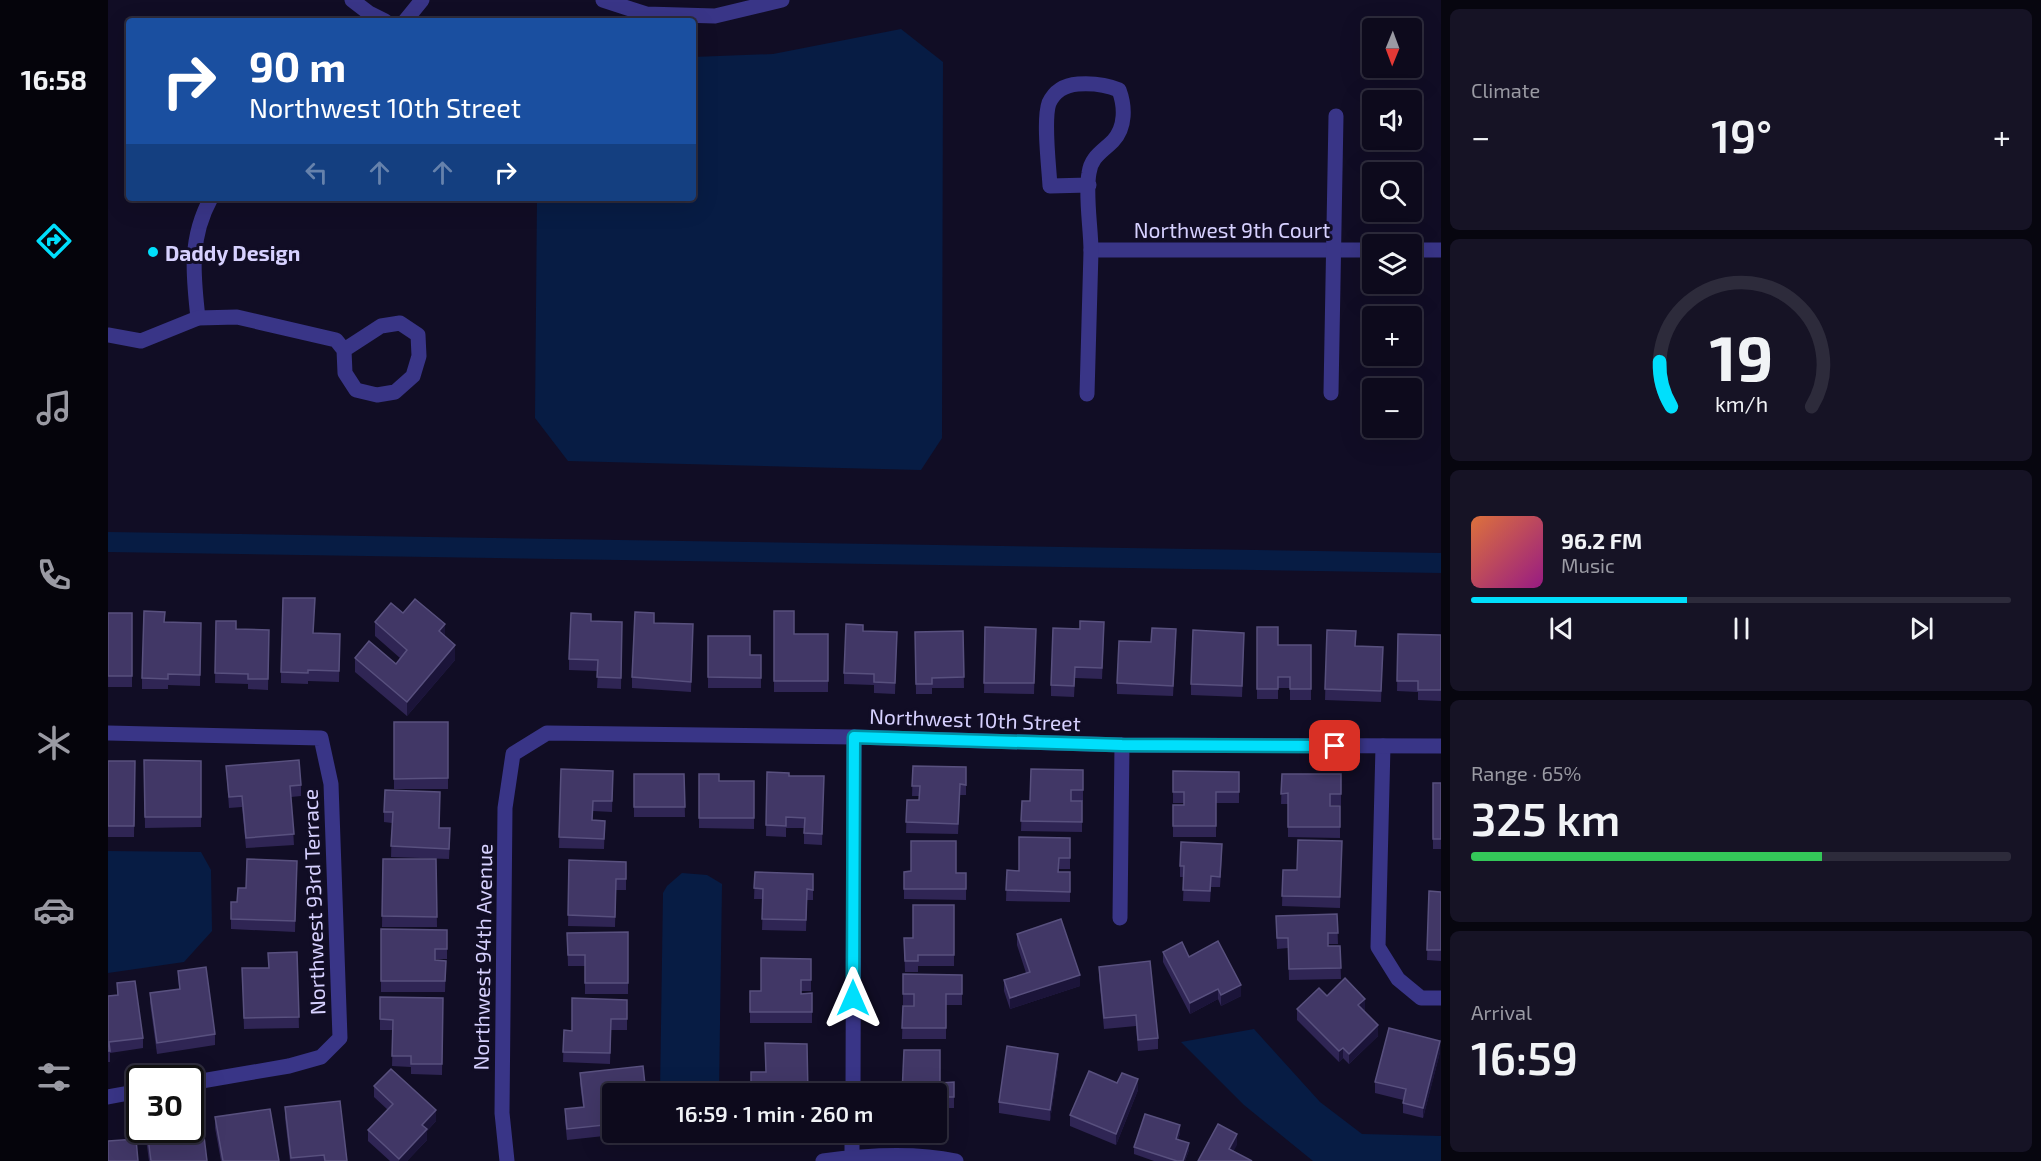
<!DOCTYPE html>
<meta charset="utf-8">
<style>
body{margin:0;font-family:"Exo 2",sans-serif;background:#161325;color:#f1f3f6;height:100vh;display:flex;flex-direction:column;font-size:22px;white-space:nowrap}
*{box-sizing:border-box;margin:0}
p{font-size:20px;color:#9a9aa3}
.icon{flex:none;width:33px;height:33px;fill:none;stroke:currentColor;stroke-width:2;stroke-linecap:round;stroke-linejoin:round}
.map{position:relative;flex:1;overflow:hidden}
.drawer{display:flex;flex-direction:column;gap:9px;padding:9px;background:#07060f;width:600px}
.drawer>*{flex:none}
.guide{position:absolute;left:18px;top:18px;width:570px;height:183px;border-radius:6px;box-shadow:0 6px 24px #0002,0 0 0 2px #2d2b3b;background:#1a4fa0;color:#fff;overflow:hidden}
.needle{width:39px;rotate:181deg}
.tools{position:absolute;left:1254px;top:18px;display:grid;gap:12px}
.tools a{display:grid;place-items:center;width:60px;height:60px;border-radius:6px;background:#0d0a1c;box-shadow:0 6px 24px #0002,0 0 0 2px #2d2b3b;font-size:30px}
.speed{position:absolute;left:18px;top:1065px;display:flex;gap:12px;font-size:30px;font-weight:700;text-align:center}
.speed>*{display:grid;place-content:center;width:78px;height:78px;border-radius:50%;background:#0d0a1c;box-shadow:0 6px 24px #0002,0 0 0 2px #2d2b3b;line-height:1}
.speed .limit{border:3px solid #111;border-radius:9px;background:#fff;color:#111}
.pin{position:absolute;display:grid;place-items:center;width:51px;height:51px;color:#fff;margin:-26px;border-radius:12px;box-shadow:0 3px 9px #0006}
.me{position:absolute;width:66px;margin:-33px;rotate:0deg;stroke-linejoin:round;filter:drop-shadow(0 0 4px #0008)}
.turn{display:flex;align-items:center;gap:21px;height:126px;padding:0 24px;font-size:27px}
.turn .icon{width:78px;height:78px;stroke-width:2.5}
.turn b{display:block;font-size:42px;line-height:51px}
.lanes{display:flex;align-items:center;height:57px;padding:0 24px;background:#0003;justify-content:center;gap:30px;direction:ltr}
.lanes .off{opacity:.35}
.big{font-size:45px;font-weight:600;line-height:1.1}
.drawer .widget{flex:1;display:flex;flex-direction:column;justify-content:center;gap:9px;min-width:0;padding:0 21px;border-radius:9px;background:#161325}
.drawer .dial{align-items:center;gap:0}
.dial svg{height:156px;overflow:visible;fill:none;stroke:#2d2b3b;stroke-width:7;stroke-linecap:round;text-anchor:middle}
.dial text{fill:#f1f3f6;stroke:none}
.song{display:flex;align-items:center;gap:18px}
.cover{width:72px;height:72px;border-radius:9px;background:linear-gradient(135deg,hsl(20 70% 55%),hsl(310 70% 35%))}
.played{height:6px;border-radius:3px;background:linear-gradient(90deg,#00dffc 40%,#2d2b3b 40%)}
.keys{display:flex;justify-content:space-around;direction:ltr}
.heat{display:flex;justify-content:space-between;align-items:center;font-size:33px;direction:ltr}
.charge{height:9px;border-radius:4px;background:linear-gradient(90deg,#34c759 65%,#2d2b3b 0)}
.trip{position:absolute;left:494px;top:1083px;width:345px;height:60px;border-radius:6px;background:#0d0a1c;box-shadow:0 6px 24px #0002,0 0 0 2px #2d2b3b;font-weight:600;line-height:60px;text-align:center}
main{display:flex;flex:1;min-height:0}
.menu{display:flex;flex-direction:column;width:108px;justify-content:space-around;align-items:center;background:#05040b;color:#9a9aa3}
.menu .icon{width:42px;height:42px}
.menu .active{color:#00dffc}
.menu b{font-size:27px;color:#f1f3f6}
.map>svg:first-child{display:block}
.water{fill:#071c44}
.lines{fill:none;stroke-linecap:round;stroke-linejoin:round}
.canal{stroke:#071c44;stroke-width:20}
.minor{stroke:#393587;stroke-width:15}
.wall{fill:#2f2554}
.shaded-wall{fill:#1b1439}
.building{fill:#413766;stroke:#58507e;stroke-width:1.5}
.route-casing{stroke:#0091a4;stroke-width:15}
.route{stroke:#00dffc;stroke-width:10}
.poi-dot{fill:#00dffc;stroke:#110d25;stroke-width:2}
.labels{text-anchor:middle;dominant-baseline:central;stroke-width:6;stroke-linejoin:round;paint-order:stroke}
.street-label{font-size:21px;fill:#d7d1ff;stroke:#110d25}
.poi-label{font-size:21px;font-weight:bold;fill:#d7d1ff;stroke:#110d25;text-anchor:start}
</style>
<main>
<nav class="menu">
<b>16:58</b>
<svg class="icon active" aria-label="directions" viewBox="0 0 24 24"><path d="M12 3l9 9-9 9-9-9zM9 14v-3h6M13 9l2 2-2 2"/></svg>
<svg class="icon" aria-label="music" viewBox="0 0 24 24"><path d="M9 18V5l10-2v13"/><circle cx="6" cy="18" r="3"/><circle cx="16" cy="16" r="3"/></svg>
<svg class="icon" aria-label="phone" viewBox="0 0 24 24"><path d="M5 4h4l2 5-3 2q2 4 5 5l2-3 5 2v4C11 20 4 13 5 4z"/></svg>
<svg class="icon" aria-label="climate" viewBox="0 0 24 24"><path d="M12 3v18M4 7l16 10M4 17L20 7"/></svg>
<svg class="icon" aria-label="car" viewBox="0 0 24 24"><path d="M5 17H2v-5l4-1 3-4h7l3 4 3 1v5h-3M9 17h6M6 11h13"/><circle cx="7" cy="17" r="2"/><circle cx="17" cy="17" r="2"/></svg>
<svg class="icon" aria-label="filters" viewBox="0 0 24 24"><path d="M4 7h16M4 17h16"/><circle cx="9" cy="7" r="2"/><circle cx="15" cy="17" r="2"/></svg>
</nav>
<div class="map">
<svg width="1333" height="1161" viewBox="0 0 1333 1161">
<rect width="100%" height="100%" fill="#110d25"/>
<g class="water">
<path d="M793,29L835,62L834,438L813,470L460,461L427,418L429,198H585V57L665,54Z"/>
<path d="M0,851L93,852L103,870L104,931L76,962L0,973Z"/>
<path d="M574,873L599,875L614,884L611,1093H552L555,893L559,886Z"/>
<path d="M1146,1029L1212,1102L1254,1134L1333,1136V1161H1205L1136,1105L1073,1042Z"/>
</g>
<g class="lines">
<path class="canal" d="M0,542L1333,563"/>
<g class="minor">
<path d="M244,0L261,13L277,21"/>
<path d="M495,0L538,14L607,16L674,0"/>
<path d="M297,21L314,0"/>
<path d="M983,250H1264"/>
<path d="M1304,250H1333"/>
<path d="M90,318C85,274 81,238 103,198"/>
<path d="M0,335L33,341L90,318L129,317L228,340L236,350L237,373L248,390L269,395L287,392L305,376L311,356L310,335L292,323L273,326L236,350"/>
<path d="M1223,393L1228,116"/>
<path d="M979,394C980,346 982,299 983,251C983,228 977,195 981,173C983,157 994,152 1005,141C1018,127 1017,106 1011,90C997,84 985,83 970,84C957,85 947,90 941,103C935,120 941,167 942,186L981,185"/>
<path d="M0,733L213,738L223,784L232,1038L213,1057L181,1066L82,1083"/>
<path d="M1275,746L1270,947L1290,979L1313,998H1333"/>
<path d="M1012,918L1014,745"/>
<path d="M745,1094L746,737"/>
<path d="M0,1097L32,1091"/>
<path d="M744,1157V1132"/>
<path d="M399,1161L394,1113L397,808L405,754L439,733L746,737L1014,745L1333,746"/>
<path d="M715,1161C759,1155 805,1152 848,1161"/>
</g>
</g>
<g class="wall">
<path d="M666,611L686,634H720V692H666Z"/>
<rect x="0" y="613" width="24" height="74"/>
<path d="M295,613L337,637L347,660L299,716L247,672V658L288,664L292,658L267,636V622Z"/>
<path d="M108,621L128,629L161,630L160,690L140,689V684L107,683Z"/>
<path d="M483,621L514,622L513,689L489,688L490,671L461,670V659Z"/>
<path d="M57,622L93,623L92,686L60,685V689H34V678Z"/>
<path d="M546,623L585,624L583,692L524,688V677Z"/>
<path d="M877,627L928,629L926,694L876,693Z"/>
<path d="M1149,627L1170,645H1203V700H1182V688H1170V699H1149Z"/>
<path d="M1219,630L1247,646L1275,647L1273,702L1217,700Z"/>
<path d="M755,631L789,632L787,694L766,693V685L736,684V673Z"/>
<path d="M855,631L856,688H824V694H808L807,632Z"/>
<path d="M206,633L232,634L231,682L200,681V684L173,683V672Z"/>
<path d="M996,633L994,679L967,678L966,697L943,696V685Z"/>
<path d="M1290,634L1333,635V701L1310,700V692L1289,691Z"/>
<path d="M600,636L642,655H653V688H600Z"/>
<path d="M1068,640L1065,696L1009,694V683L1043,642Z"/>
<path d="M1136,643L1134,697L1083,695V684Z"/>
<rect x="286" y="722" width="54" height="67"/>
<path d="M36,760L93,761V827L37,828Z"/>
<path d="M0,761H27L26,837H0Z"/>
<path d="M118,766L193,785V796L183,797L186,845L138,848L134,807L121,808Z"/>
<path d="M805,766L858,767V795H852L850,834L798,833L799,800H811V796H804Z"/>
<path d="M453,769L505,771L504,812L485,811L484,820L497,821L496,849L451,848Z"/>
<path d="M975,770V801H963H974V832L913,831L914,801H922Z"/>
<path d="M1065,771L1131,772V803H1108V837H1065V805H1076V803H1065Z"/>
<path d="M659,772L681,776H716L714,845L696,844V828H678V837L658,836Z"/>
<path d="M526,774H576L577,817H526Z"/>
<path d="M591,774L611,781H646V829L591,828Z"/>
<path d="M1174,774H1233V805H1222V806H1232V838L1180,837V804H1173Z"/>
<rect x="1325" y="783" width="8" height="66"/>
<path d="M332,803L331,828L342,839L341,859L283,857L284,823L276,822V812Z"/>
<path d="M962,838V869H951V872H962V902L898,901L899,870L911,871Z"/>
<path d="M1234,841L1232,908L1174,906L1175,870H1189Z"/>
<path d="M1114,855L1112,887H1103L1102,902L1075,901L1076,877H1072V866Z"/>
<path d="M275,859H328L329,927H274Z"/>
<path d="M461,860L518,862V890H508L507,927L460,926Z"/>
<path d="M189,861L187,932L123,929V902H129L138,888Z"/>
<path d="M647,872L705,874V900H699L698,931L654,930L655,899H646Z"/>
<path d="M796,872L858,873V900L796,899Z"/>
<path d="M1321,891L1333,892V961L1319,960Z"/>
<path d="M846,905V966H810V972H797L796,938H805Z"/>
<path d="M1229,914L1230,944H1220V946H1232L1233,979L1181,980L1180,948L1169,949L1168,916Z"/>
<path d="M273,929L339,930V959H327V960L338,961L337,992H273Z"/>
<path d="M520,932V994H477V966H460L459,933Z"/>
<path d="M909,934L972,986L902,1009L896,991V980L918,973L909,945Z"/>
<path d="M189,952L191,1028L136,1029L134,968H160Z"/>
<path d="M1055,952L1081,957L1133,996L1113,1006L1110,999L1082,1014L1055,962Z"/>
<path d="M703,959V991H693V994L704,993V1023H642V991H653Z"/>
<path d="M991,967L1050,1038V1049L1030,1051L1028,1026L996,1029L991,977Z"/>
<path d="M70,971L107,1034V1045L49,1054L42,1003V993L71,989Z"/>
<path d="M795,974L854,975V1005H838V1039H794L795,1006H806V1005H795Z"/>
<path d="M9,983L35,1038V1048L2,1053V1062H0V996L9,995Z"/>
<path d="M1219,996L1257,1009L1256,1011L1270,1036L1241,1064L1235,1058L1231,1062L1189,1020V1009Z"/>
<path d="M272,997L335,998L334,1075L303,1074V1067L284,1066L285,1030H272Z"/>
<path d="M519,1000V1030H503L502,1064L455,1062L456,1030L464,1031Z"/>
<path d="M1332,1052L1315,1118L1295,1113V1100L1267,1093V1082Z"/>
<path d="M950,1065L942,1121L891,1113V1102Z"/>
<path d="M472,1073L504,1094V1132H542V1136L497,1141L496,1136L459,1140L457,1120V1109L475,1107L472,1084Z"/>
<path d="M846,1082V1108H828V1094L832,1083Z"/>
<path d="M1009,1083L1030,1090L1008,1145L962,1126V1115Z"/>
<path d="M266,1086L328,1121L319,1131V1140L299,1161H282L260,1141V1130L280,1110L266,1097Z"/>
<path d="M177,1107L239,1161H182L177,1118Z"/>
<path d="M107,1117L171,1161H113L107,1128Z"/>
<path d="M38,1130L99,1161H41L38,1139Z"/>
<path d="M1072,1133L1070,1140L1081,1150L1077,1161H1046L1026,1154V1147Z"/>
</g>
<g class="shaded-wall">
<path d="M337,624V638L331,631Z"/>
<path d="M347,645V660L299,716V702Z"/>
<path d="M972,975V986L902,1009V998Z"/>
<path d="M1133,985V996L1113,1006V995Z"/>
<path d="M1110,989V999L1082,1014V1003Z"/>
<path d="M1257,999V1009L1250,1016V1005Z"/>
<path d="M1270,1025V1036L1241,1064V1054Z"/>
<path d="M1332,1041V1052L1315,1118V1108Z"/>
<path d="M1235,1048V1058L1231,1062V1051Z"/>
<path d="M950,1054V1065L942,1121V1110Z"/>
<path d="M1030,1079V1090L1008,1145V1134Z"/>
<path d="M328,1110V1121L319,1131V1140L299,1161H291V1159L314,1125Z"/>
<path d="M1072,1125V1133L1068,1146V1139Z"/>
<path d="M1129,1134V1145L1121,1160V1149Z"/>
<path d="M1081,1143V1150L1077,1161H1075Z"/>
</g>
<g class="building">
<path d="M175,598H207L205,633L232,634L231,671L200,670V673L173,672Z"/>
<path d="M307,599L337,624L331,631L347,645L299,702L247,658L261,641L288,664L299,650L267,622L283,603L295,613Z"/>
<path d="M36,611L57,612L56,622L93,623L92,675L60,674V679L34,678Z"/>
<path d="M666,611H686V634H720V681H666Z"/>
<path d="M527,612L546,613V623L585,624L583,682L524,677Z"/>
<rect x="0" y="613" width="24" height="63"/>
<path d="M463,613L483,614V621L514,622L513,678L489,677L490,660L461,659Z"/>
<path d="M108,621H128V629L161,630L160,679H140V674L107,673Z"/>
<path d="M972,621L996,622L994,668L967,667L966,686L943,685L945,628L972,629Z"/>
<path d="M738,624L755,625V631L789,632L787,683L766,682V674L736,673Z"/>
<path d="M877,627L928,629L926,683H876Z"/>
<path d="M1149,627H1170V645H1203V689H1182V677H1170V689H1149Z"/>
<path d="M1044,628L1068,629L1065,686L1009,683L1011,641L1043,642Z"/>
<path d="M1085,630L1136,633L1134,686L1083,684Z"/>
<path d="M1219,630L1248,631L1247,646L1275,647L1273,691L1217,689Z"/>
<path d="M855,631L856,677L824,678V684H808L807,632Z"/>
<path d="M1290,634L1333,635V690H1310V681H1289Z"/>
<path d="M600,636H642V655H653V678L600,677Z"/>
<path d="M286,722H340V778L286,779Z"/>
<path d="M36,760L93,761V817H37Z"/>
<path d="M191,760L193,785L182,786L186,834L138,838L134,796L121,797L118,766Z"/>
<path d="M0,761H27L26,826H0Z"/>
<path d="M805,766L858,767V785L852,784L850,824L798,822L799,800H811L812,786H804Z"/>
<path d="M453,769L505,771L504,801H485L484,820L497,821L496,839L451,837Z"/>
<path d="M923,769L975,770V790H963V801H974V822L913,821L914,801H922Z"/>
<path d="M1065,771L1131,772V792H1108V826H1065V805H1076V792H1065Z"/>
<path d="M659,772L681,773V776H716L714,834L696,833L697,818L678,817V826L658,825Z"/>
<path d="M526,774H576L577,807H526Z"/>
<path d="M591,774H611V781H646V818H591Z"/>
<path d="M1174,774H1233V794H1222V806H1232V827H1180V793L1173,794Z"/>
<rect x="1325" y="783" width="8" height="56"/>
<path d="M277,790L332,792L331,828H342L341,849L283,846L285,812H276Z"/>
<path d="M911,837L962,838V858H951L950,872H962V892L898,890L899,870L911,871Z"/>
<path d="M1190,840L1234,841L1232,897L1174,896L1175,870H1189Z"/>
<path d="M803,841H848V873H858V889H796V872L803,871Z"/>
<path d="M1073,842L1114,844L1112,877L1103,876L1102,891L1075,890L1076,866H1072Z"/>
<path d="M139,859L189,861L187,921L123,919V902H129L130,888H138Z"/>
<path d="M275,859H328L329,917L274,916Z"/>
<path d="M461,860L518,862V879H508L507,917L460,915Z"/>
<path d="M647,872L705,874V890L699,889L698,920L654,919L655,889L646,888Z"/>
<path d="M1321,891L1333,892V950H1319Z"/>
<path d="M805,905H846V955H810V961H797L796,938H805Z"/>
<path d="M1229,914L1230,933H1220V946H1232L1233,968L1181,969L1180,938H1169L1168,916Z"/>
<path d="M953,919L972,975L902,998L896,980L922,972L909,934Z"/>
<path d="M273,929L339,930V949H327V960L338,961L337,981H273Z"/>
<path d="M520,932V983H477V955H460L459,933Z"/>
<path d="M1110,941L1133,985L1113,995L1110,989L1082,1003L1055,952L1074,942L1081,957Z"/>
<path d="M189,952L191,1017L136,1018L134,968H161L160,953Z"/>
<path d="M653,958L703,959V980H693V994L704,993V1012H642V991H653Z"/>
<path d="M1042,961L1050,1038L1030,1040L1028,1015L996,1018L991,967Z"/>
<path d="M98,967L107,1034L49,1043L42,993L72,989L70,971Z"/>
<path d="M795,974L854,975V994H838V1028H794L795,1006H806V994H795Z"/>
<path d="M1237,978L1257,999L1250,1005L1270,1025L1241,1054L1235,1048L1231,1051L1189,1009L1211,988L1219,996Z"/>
<path d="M27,981L35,1038L1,1042L2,1051H0V996L10,995L9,983Z"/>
<path d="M272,997L335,998L334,1064H303V1056H284L285,1020L272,1019Z"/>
<path d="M464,998L519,1000V1019H503L502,1053L455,1052L456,1030L464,1031Z"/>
<path d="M1281,1028L1332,1041L1315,1108L1295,1103L1298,1089L1267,1082Z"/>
<path d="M657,1043L699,1044L700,1094H643V1072H658Z"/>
<path d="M899,1046L950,1054L942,1110L891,1102Z"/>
<path d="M796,1050H832V1083L846,1082V1097H828V1094H794Z"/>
<path d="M535,1066L538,1094H504V1130H497L496,1125L459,1129L457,1109L476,1107L472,1073Z"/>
<path d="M283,1069L328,1110L314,1125L319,1129L291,1159L260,1130L285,1104L266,1086Z"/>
<path d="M981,1071L1009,1083L1014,1073L1030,1079L1008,1134L962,1115Z"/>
<path d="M232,1101L239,1161H217L216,1155L183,1158L177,1107Z"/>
<path d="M162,1109L171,1161H115L107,1117Z"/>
<path d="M1037,1114L1072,1125L1068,1139L1081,1143L1075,1161H1069L1026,1147Z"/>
<path d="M94,1120L99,1161H43L39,1130H82V1122Z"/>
<path d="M1110,1124L1129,1134L1121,1149L1144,1161H1090Z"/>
<path d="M28,1139L30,1161H0V1141Z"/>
</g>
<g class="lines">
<defs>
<path id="route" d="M745,998L746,737L1014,745L1227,746"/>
</defs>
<use href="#route" class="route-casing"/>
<use href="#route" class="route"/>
</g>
<circle class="poi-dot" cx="45" cy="252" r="6"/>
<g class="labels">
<g class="street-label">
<text x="1124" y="229">Northwest 9th Court</text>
<text transform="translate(867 719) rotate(2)">Northwest 10th Street</text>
<text transform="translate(205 902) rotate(-92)">Northwest 93rd Terrace</text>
<text transform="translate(374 957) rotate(-89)">Northwest 94th Avenue</text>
</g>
<g class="poi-label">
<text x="57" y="252">Daddy Design</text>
</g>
</g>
</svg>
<div class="tools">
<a><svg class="needle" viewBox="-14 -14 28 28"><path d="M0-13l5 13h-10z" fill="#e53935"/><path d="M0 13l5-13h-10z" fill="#9a9aa3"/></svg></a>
<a><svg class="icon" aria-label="sound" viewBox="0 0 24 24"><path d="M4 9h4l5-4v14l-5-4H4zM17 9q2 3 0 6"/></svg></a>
<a><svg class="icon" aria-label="search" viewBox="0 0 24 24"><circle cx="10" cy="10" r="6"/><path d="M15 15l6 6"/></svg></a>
<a><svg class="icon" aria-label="layers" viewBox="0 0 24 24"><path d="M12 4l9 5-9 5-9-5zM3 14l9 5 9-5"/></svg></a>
<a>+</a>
<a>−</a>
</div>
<div class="speed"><div class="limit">30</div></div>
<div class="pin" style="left:1227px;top:746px;background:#d93025"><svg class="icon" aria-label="arrive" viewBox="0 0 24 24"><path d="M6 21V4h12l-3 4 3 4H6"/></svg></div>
<svg class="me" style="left:745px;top:998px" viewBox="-20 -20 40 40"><path d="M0-17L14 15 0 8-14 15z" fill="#00dffc" stroke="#fff" stroke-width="4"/></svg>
<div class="trip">16:59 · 1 min · 260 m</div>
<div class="guide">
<div class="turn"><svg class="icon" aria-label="right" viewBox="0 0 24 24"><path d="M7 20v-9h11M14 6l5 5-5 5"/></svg><div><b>90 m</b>Northwest 10th Street</div></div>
<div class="lanes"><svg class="icon off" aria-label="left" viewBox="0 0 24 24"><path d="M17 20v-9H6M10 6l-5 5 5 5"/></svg><svg class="icon off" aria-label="ahead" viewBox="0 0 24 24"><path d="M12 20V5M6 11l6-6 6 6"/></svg><svg class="icon off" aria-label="ahead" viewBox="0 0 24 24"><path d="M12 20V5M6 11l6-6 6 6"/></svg><svg class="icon" aria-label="right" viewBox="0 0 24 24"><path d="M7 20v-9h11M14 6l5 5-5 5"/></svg></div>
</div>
</div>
<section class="drawer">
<div class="widget"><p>Climate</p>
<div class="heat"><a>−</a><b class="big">19°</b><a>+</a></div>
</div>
<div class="widget dial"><svg viewBox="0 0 100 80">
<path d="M14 69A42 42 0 1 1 86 69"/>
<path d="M14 69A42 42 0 0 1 8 46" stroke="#00dffc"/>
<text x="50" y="56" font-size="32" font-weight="700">19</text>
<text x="50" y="72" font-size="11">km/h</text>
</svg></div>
<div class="widget">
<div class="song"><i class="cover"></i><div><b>96.2 FM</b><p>Music</p></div></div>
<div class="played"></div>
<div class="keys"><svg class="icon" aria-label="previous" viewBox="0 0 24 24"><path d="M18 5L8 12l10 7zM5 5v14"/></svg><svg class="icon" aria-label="pause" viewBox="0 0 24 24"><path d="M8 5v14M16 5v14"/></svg><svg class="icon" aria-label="next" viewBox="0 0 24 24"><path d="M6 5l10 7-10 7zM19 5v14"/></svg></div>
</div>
<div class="widget"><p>Range · 65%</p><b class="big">325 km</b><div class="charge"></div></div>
<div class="widget"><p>Arrival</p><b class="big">16:59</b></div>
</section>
</main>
